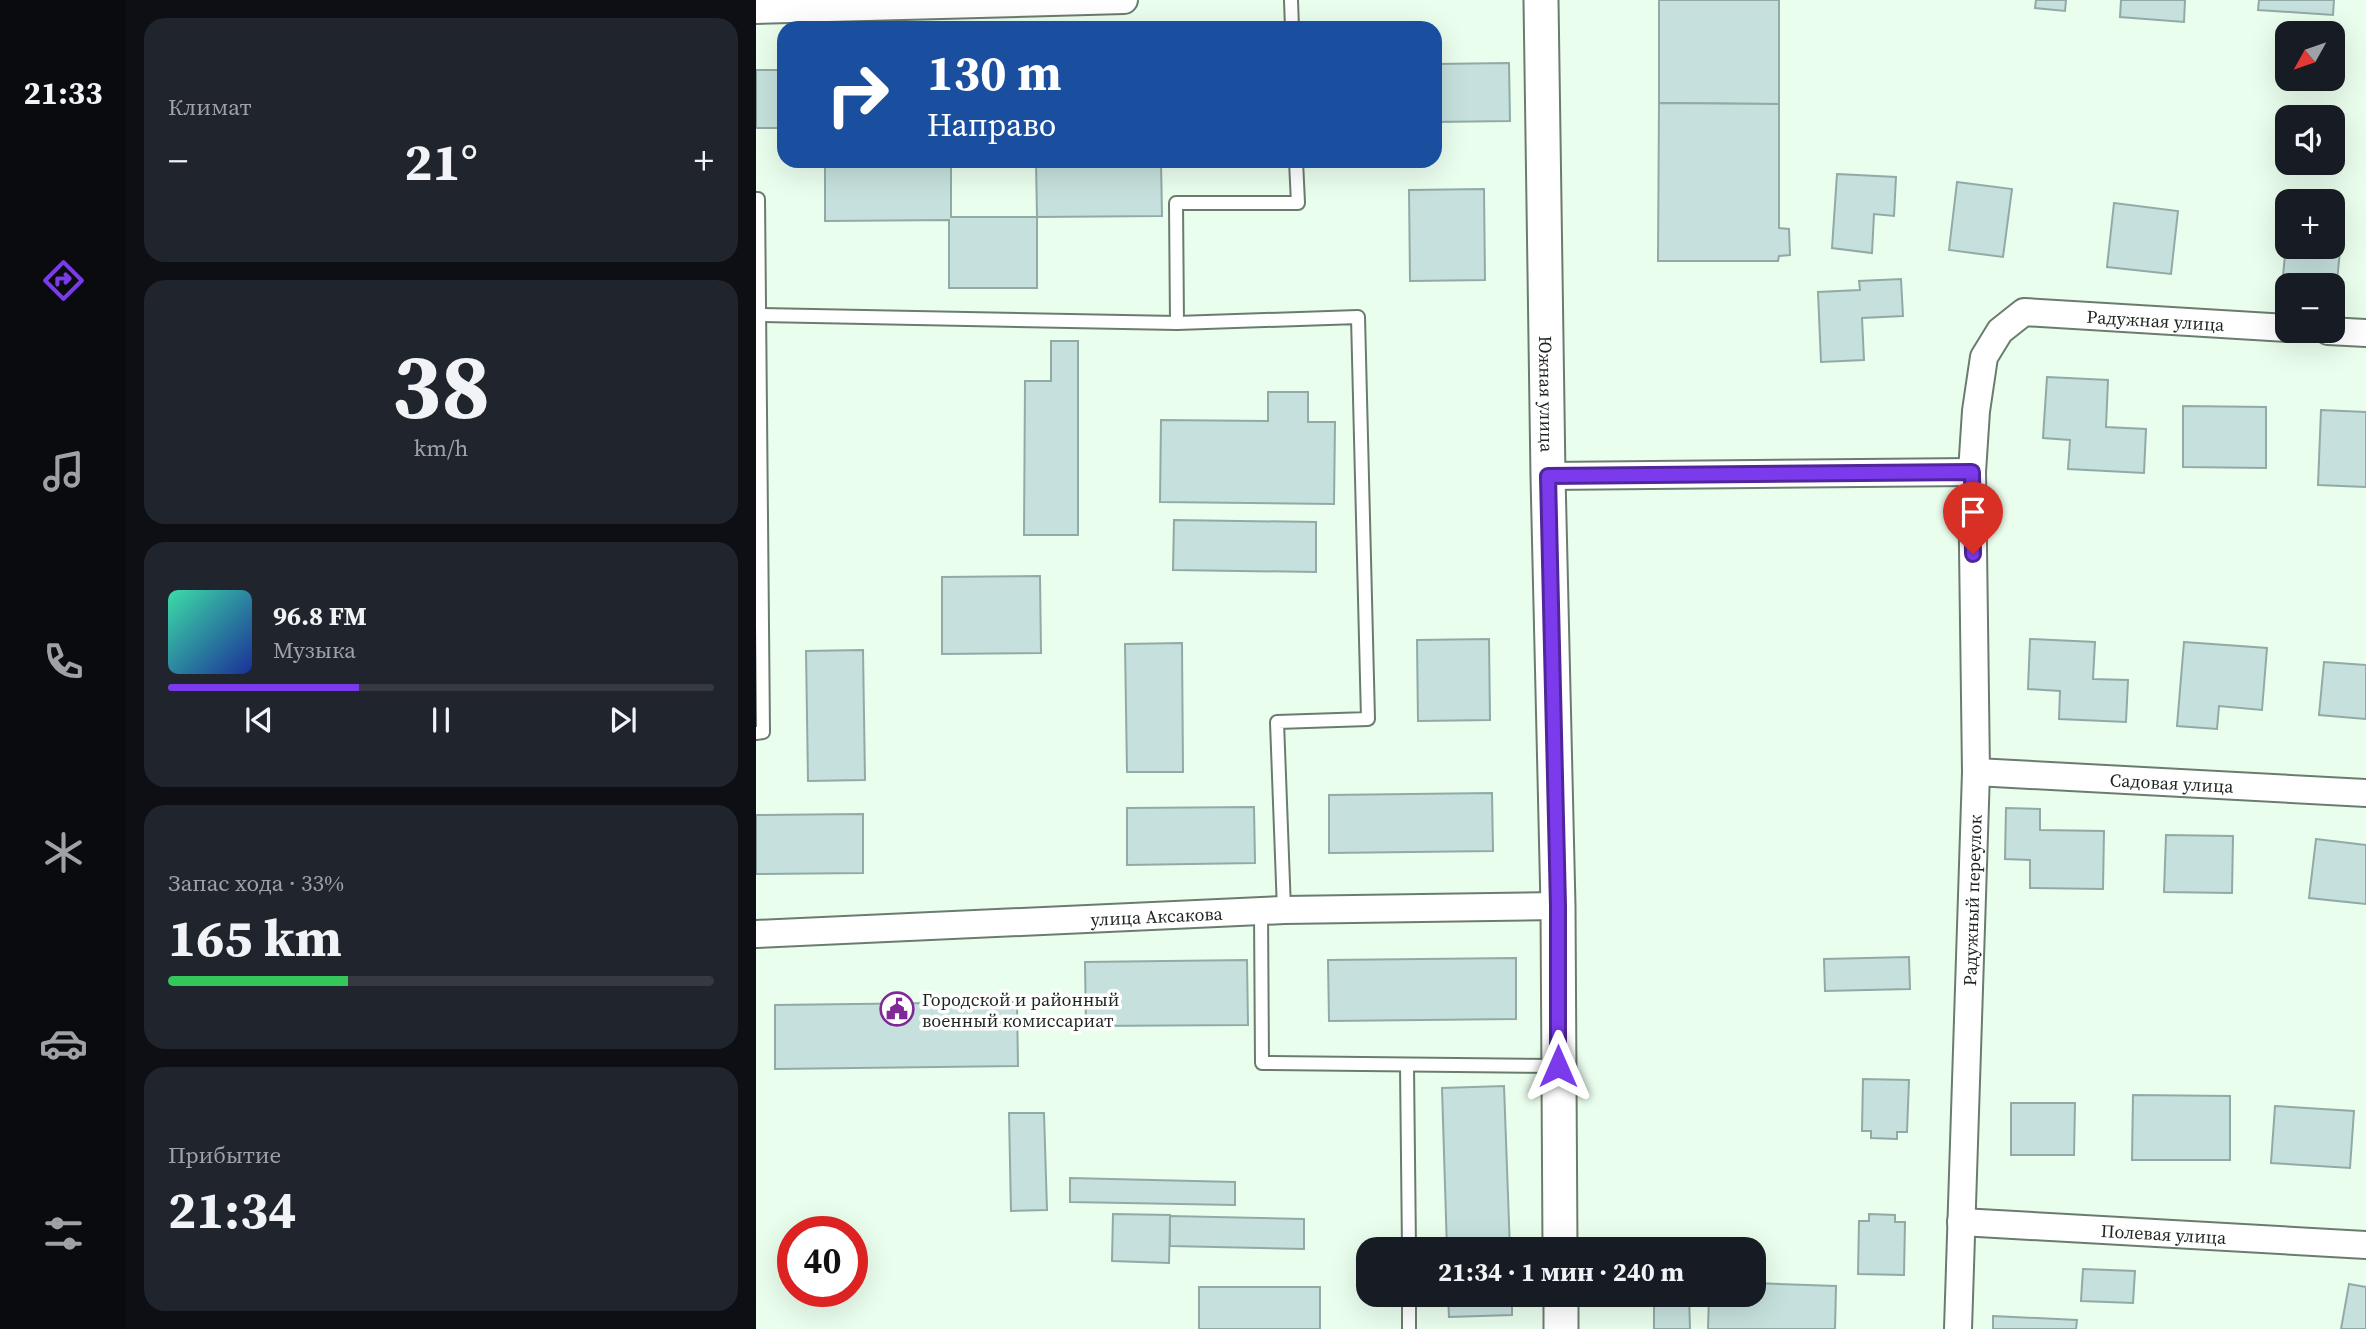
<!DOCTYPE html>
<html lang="ru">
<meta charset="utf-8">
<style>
body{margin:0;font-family:"Source Serif 4",serif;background:#20242c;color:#f1f3f6;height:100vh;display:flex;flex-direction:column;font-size:26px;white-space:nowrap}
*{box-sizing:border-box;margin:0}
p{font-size:23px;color:#9ea1a6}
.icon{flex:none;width:38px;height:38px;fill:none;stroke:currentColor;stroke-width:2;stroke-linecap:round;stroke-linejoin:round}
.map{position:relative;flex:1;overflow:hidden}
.side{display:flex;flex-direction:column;gap:18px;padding:18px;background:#0d0f14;width:630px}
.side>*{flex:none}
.banner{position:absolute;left:21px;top:21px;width:665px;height:147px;border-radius:21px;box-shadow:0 7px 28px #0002;background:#1a4fa0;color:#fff;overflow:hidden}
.needle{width:46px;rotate:230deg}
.tools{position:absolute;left:1519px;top:21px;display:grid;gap:14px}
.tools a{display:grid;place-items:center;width:70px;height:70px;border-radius:14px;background:#171b24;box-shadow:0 7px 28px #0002;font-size:35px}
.speed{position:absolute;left:21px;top:1216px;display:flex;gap:14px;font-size:35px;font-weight:700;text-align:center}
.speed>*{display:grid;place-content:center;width:91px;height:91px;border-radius:50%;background:#171b24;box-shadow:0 7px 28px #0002;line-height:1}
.speed .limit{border:10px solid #d22;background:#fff;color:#111}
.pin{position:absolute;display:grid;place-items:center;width:60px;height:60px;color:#fff;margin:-72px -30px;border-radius:50% 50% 50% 0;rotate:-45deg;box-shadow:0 0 7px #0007}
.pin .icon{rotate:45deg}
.me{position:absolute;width:77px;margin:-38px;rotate:0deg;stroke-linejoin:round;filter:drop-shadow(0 0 5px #0008)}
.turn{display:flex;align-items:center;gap:24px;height:147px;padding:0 35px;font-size:32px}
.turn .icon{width:91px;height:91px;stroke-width:2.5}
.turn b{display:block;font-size:49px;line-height:60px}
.big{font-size:52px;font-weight:700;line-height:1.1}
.side .widget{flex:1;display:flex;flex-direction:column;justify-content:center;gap:10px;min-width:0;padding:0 24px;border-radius:21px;background:#20242c}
.side .dial{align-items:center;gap:0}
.dial b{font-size:91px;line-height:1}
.song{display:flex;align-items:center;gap:21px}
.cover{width:84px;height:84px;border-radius:10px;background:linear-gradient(135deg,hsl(160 70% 55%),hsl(230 70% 35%))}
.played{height:7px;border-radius:4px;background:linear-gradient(90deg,#7c3aed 35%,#363941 35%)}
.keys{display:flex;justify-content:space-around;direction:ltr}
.heat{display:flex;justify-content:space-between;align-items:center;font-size:38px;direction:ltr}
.charge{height:10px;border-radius:5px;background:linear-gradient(90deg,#34c759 33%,#363941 0)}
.trip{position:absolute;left:600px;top:1237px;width:410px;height:70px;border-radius:21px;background:#171b24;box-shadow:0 7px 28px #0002;font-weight:700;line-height:70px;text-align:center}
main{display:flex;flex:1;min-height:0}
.tab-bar{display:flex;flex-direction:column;width:126px;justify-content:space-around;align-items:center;background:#090b0e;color:#9ea1a6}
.tab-bar .icon{width:49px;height:49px}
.tab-bar .selected{color:#7c3aed}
.tab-bar b{font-size:32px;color:#f1f3f6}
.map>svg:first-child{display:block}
.building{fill:#c6e1dd;stroke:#91aaa6;stroke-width:2}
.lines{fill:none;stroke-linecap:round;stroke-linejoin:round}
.service-casing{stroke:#6b7c6f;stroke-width:16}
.minor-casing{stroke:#6b7c6f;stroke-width:30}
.tertiary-casing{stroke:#6b7c6f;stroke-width:37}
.service{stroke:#fff;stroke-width:12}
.minor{stroke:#fff;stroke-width:26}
.tertiary{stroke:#fff;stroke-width:33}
.route-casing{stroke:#51269a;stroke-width:18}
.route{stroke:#7c3aed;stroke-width:12}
.labels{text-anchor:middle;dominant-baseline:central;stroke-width:7;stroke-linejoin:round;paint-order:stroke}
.street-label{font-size:18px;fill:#1e2520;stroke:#fff}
.poi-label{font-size:18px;fill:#1e2520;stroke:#fff;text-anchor:start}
</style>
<main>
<nav class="tab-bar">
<b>21:33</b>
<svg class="icon selected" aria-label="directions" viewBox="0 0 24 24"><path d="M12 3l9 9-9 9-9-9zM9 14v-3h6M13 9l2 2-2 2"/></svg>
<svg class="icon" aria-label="music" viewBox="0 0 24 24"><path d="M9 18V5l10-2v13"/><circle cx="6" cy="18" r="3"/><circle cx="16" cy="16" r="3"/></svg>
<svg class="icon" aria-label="phone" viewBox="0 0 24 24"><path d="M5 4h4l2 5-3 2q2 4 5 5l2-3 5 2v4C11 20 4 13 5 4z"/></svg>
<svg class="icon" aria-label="climate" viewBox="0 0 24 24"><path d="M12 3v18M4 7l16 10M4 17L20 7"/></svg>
<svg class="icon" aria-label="car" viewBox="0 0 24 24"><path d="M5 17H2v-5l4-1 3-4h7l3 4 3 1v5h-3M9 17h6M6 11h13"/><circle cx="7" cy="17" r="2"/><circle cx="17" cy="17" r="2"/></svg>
<svg class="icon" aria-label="filters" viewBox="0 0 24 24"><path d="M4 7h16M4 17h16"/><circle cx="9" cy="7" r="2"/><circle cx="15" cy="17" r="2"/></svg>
</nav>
<section class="side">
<div class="widget"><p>Климат</p>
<div class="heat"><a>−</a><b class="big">21°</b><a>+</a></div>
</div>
<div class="widget dial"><b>38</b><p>km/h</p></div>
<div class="widget">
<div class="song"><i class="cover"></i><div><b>96.8 FM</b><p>Музыка</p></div></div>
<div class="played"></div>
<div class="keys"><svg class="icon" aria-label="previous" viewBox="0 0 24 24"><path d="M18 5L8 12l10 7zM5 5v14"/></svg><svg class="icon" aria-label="pause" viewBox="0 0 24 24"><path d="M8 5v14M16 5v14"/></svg><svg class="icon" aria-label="next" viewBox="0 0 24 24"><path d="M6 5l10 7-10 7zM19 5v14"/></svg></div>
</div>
<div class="widget"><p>Запас хода · 33%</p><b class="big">165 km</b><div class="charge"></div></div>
<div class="widget"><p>Прибытие</p><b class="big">21:34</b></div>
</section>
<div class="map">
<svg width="1610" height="1329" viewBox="0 0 1610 1329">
<rect width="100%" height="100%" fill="#eafeee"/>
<g class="building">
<path d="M903,0H1023V104L903,103Z"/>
<path d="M1280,0H1310L1309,11L1279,8Z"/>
<path d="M1365,0H1429L1428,22L1364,17Z"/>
<path d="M1503,0H1578L1577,15L1502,10Z"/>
<path d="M753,63L754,121L679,122V64Z"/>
<rect x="0" y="70" width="28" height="58"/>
<path d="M903,103L1023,104V228L1033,229L1034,255L1023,256L1022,261H902Z"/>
<path d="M69,161H195V217H281V288H193V220L69,221Z"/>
<path d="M280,161H405L406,216L281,217Z"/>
<path d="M1081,174L1140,177L1138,216L1118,214L1116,253L1076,248Z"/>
<path d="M1201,182L1256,189L1247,257L1193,250Z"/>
<path d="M728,189L729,280L654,281L653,190Z"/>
<path d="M1358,203L1422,211L1415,274L1351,267Z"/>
<path d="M1577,220L1587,221L1581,281L1527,276L1531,234V247H1577Z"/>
<path d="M1145,279L1147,316L1106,318L1108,360L1065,362L1062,292L1104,290L1103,281Z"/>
<path d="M295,341H322V535H268L269,381H295Z"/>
<path d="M1291,377L1352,380L1350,427L1390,429L1388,473L1312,469L1314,440L1287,438Z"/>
<path d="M512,392H552V422H579L578,504L404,502L405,420L512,421Z"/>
<path d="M1427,406L1510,407V468L1427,467Z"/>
<path d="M1565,410L1610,412V487L1562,485Z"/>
<path d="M418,520L560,522V572L417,570Z"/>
<path d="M284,576L285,653L186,654V577Z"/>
<path d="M733,639L734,720L662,721L661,640Z"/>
<path d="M1274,639L1339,642L1337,679L1372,680L1370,722L1303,719L1304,691L1272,689Z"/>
<path d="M1428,642L1511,648L1506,710L1463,706L1461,729L1421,726Z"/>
<path d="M426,643L427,772H371L369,644Z"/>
<path d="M107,650L109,780L52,781L50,651Z"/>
<path d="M1568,662L1610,665V719L1563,715Z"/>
<path d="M736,793L737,851L573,853V795Z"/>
<path d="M498,807L499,863L371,865V808Z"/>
<path d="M1250,808L1284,809V830L1348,831L1347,889L1274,888V860L1249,859Z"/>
<path d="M107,814V873L0,874V815Z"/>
<path d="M1410,835L1477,836L1476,893L1408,892Z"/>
<path d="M1560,839L1610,845V904L1553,898Z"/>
<path d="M1153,957L1154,989L1069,991L1068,959Z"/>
<path d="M760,958V1019L573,1021L572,960Z"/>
<path d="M491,960L492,1025L330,1026L329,962Z"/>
<path d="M261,1002L262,1066L19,1069V1005Z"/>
<path d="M1107,1079L1153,1080L1151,1132H1141V1139L1115,1138V1131H1106Z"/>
<path d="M748,1086L754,1250H691L686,1088Z"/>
<path d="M1377,1095L1474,1096V1160H1376Z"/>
<path d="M1255,1103H1319L1318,1155H1255Z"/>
<path d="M1519,1106L1598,1111L1594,1168L1515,1163Z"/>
<path d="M253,1113H288L291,1210L255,1211Z"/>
<path d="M314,1178L479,1182V1205L314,1202Z"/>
<path d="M357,1214L414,1215L413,1263L356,1261Z"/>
<path d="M1113,1214L1139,1215V1222H1149L1148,1275L1102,1274L1103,1221H1113Z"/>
<path d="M414,1216L548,1219V1249L414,1246Z"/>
<path d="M1327,1269L1379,1271L1377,1303L1325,1301Z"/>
<path d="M998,1283L1080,1286L1079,1329H952L953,1295H998Z"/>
<path d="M1593,1284L1610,1287V1329H1585Z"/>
<rect x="443" y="1287" width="121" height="42"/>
<path d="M692,1295H756V1315L693,1317Z"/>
<path d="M898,1295H933L934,1329H898Z"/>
<path d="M1237,1316L1321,1320L1320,1329H1237Z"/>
</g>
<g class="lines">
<defs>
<g id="service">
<path d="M535,0L536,28"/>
<path d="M0,199H2L7,732L0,733"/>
<path d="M3,315L421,323L420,203H542L540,161"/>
<path d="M421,323L602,317L612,719L521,722L528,910"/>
<path d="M505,911L506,1063L802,1066"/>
<path d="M651,1066L653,1250"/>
<path d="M653,1295V1329"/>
</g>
<g id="minor">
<path d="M0,10L368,0"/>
<path d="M1572,331L1610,333"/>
<path d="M792,476L1216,472"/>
<path id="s1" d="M1220,772L1610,793"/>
<path id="s2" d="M0,934L528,910L802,906"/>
<path id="s3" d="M1205,1222L1610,1245"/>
<path id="s4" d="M1202,1329L1220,772L1216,472L1220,411L1228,357L1244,331L1268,312L1531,328"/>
</g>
<g id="tertiary">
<path id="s5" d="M785,0L792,476L802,906L804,1250"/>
<path d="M805,1295V1329"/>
</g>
</defs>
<use href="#service" class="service-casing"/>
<use href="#minor" class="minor-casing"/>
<use href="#tertiary" class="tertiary-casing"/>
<use href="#service" class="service"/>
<use href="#minor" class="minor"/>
<use href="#tertiary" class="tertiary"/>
</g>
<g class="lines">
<defs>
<path id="route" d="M802,1066V906L792,476L1216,472L1217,554"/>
</defs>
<use href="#route" class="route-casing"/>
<use href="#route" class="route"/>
</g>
<defs>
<symbol id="civic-ring" viewBox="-11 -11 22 22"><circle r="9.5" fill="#fff" stroke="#802896" stroke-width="1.5"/><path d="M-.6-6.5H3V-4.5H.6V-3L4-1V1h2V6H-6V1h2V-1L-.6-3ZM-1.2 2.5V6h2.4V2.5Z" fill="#802896"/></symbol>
</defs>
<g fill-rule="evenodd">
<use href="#civic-ring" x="122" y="990" width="38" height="38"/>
</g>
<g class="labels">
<g class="street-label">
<text stroke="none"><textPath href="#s4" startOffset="1166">Радужная улица</textPath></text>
<text stroke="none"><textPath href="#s5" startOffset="394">Южная улица</textPath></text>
<text stroke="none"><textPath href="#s1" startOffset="196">Садовая улица</textPath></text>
<text stroke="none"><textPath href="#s4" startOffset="429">Радужный переулок</textPath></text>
<text stroke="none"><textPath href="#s2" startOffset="401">улица Аксакова</textPath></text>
<text stroke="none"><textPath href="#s3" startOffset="203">Полевая улица</textPath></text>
</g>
<g class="poi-label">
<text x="166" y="999">Городской и районный<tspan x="166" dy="21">военный комиссариат</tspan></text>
</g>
</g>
</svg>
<div class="tools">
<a><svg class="needle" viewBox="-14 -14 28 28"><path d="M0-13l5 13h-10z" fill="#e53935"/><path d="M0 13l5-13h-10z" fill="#9ea1a6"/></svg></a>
<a><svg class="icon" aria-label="sound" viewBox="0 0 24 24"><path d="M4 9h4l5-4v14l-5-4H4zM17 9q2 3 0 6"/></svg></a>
<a>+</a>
<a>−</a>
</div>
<div class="speed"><div class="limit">40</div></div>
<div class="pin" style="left:1217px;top:554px;background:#d93025"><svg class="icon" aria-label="arrive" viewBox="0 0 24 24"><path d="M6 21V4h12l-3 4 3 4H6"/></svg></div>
<svg class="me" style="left:802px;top:1066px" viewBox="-20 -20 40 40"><path d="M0-17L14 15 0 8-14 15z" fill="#7c3aed" stroke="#fff" stroke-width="4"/></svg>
<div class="trip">21:34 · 1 мин · 240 m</div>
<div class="banner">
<div class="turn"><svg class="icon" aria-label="right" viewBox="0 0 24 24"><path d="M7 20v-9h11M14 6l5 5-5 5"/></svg><div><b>130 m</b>Направо</div></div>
</div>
</div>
</main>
